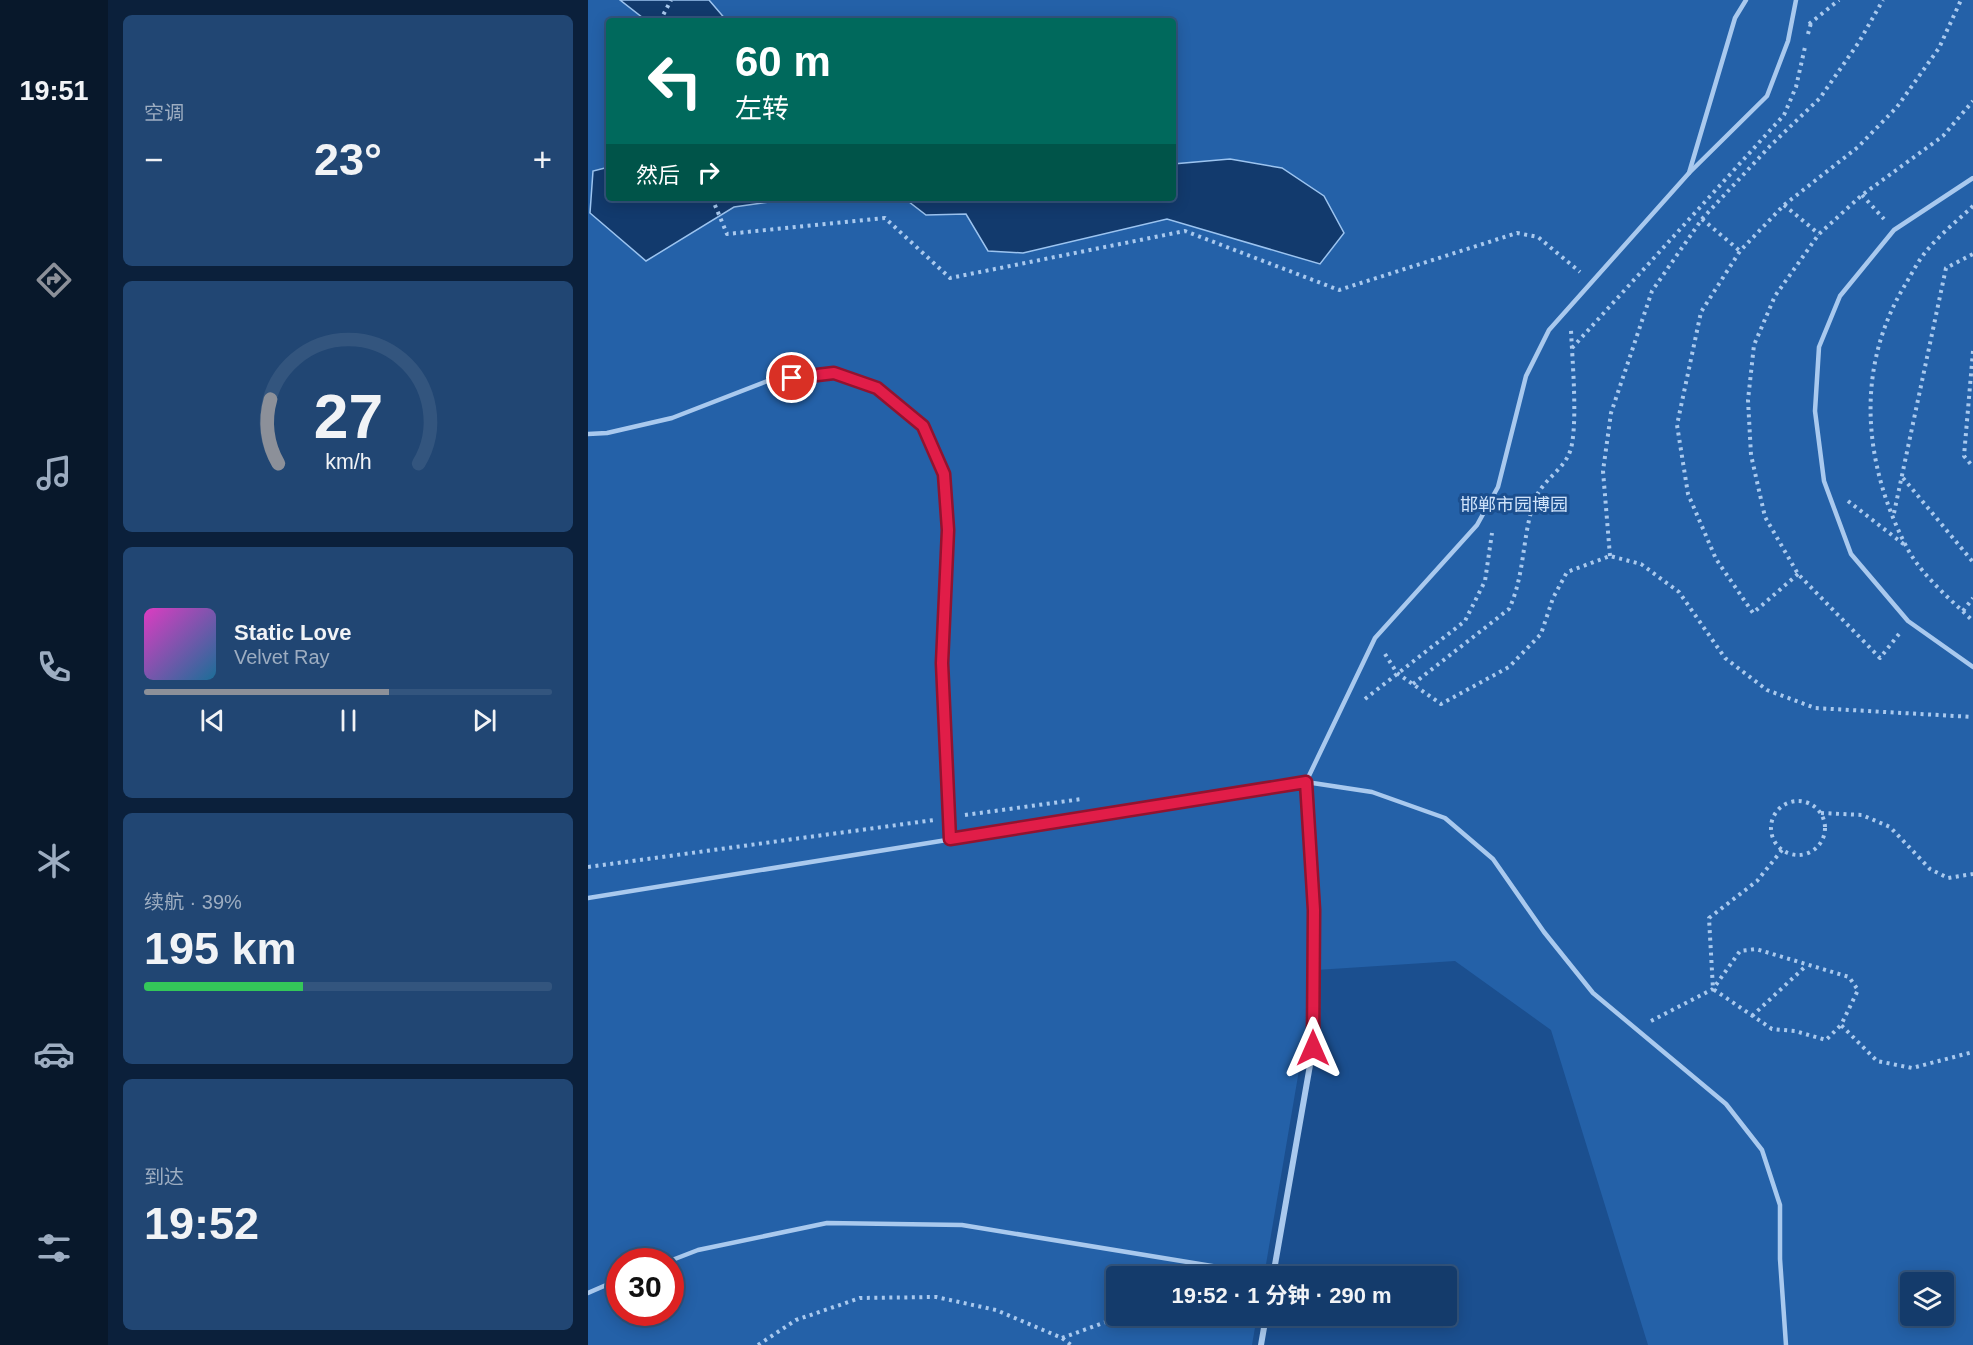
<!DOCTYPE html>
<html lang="zh">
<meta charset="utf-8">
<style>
body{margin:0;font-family:Arial,"Noto Sans SC",sans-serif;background:#214673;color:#f1f3f6;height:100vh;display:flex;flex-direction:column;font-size:22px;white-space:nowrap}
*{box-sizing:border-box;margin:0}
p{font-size:20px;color:#9dadc1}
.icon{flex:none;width:33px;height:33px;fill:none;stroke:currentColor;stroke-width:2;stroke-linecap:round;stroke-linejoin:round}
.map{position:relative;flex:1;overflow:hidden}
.panel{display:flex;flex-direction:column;gap:15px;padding:15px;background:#0b203b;width:480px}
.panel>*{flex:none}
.banner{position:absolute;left:18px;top:18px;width:570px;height:183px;border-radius:6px;box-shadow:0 3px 15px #0003,0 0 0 2px #33557e;background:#00695c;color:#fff;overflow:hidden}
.buttons{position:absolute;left:1312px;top:1272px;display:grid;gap:12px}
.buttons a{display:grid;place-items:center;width:54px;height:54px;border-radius:6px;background:#143b6b;box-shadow:0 3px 15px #0003,0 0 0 2px #33557e;font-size:30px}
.speed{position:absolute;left:18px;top:1248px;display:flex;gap:12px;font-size:30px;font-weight:700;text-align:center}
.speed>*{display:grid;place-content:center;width:78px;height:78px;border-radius:50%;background:#143b6b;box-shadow:0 3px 15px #0003,0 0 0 2px #33557e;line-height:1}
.speed .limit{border:9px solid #d22;background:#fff;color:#111}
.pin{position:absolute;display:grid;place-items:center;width:51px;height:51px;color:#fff;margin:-26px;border:3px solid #fff;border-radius:50%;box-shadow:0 2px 6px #0007}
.me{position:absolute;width:66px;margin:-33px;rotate:0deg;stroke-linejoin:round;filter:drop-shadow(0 0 4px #0008)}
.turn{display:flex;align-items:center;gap:21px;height:126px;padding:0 30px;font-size:27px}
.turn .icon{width:78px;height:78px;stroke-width:2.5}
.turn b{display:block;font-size:42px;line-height:51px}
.then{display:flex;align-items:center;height:57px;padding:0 30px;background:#0003;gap:12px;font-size:22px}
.big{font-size:45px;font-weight:700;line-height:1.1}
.panel .widget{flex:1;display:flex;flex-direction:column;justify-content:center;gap:9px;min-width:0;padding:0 21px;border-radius:9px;background:#214673}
.panel .dial{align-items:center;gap:0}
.dial svg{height:156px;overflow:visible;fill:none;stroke:#33557e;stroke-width:7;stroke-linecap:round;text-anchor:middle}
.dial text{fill:#f1f3f6;stroke:none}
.song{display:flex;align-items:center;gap:18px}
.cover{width:72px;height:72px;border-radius:9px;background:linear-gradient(135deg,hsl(310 70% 55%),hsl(200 70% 35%))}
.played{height:6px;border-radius:3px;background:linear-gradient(90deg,#8c9099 60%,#33557e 60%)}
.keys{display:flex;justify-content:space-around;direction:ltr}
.heat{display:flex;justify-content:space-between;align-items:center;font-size:33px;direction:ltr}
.charge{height:9px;border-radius:4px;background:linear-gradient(90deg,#34c759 39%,#33557e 0)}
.trip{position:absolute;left:518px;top:1266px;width:351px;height:60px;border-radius:6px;background:#143b6b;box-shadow:0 3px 15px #0003,0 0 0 2px #33557e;font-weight:700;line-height:60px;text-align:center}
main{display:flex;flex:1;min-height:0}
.tabs{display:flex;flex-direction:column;width:108px;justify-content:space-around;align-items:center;background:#08182b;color:#9dadc1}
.tabs .icon{width:42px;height:42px}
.tabs .active{color:#8c9099}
.tabs b{font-size:27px;color:#f1f3f6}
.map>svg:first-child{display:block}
.green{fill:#2461a8;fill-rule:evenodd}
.water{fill:#123a6d;stroke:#9cc4f0;stroke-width:1.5}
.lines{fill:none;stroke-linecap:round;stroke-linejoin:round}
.path{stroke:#a9c9ee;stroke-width:4;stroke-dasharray:3 4.5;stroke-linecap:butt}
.service{stroke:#a9c9ee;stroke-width:4.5}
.minor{stroke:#a9c9ee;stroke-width:6}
.route-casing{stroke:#92132f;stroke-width:15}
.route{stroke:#e11d48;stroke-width:10}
.labels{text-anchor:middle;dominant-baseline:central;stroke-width:6;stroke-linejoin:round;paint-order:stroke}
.park-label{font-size:18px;fill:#cfe3fa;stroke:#1b4f8f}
</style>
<main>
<nav class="tabs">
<b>19:51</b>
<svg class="icon active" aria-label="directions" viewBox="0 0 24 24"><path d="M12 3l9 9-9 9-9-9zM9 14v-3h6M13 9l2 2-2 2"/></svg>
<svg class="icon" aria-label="music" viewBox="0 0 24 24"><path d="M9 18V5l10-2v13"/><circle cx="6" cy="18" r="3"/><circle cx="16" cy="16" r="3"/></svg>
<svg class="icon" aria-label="phone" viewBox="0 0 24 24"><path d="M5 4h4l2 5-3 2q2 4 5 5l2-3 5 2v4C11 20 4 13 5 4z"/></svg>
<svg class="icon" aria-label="climate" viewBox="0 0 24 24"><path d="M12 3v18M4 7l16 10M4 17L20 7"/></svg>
<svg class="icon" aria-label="car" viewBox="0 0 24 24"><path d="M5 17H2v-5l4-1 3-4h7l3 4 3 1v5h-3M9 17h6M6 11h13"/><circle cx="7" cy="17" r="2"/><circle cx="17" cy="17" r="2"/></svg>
<svg class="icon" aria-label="filters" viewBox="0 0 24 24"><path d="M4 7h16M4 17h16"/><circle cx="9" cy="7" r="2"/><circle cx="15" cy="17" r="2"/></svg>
</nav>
<section class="panel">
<div class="widget"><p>空调</p>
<div class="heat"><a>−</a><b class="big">23°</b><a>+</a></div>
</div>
<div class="widget dial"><svg viewBox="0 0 100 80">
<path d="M14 69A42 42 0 1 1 86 69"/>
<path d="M14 69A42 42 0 0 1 10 36" stroke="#8c9099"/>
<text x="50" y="56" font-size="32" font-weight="700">27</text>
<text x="50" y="72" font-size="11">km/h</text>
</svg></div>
<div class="widget">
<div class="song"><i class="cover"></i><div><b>Static Love</b><p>Velvet Ray</p></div></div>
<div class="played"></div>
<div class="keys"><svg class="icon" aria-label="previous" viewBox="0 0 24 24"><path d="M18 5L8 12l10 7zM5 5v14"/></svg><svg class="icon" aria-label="pause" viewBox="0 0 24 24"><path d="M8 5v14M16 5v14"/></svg><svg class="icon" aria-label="next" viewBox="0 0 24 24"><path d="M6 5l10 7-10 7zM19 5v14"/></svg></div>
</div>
<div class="widget"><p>续航 · 39%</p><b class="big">195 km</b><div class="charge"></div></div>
<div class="widget"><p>到达</p><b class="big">19:52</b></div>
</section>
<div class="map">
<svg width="1385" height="1345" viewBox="0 0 1385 1345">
<rect width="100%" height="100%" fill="#1b4f8f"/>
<path class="green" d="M0,0H1385V1345H1060L963,1030L867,961L728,970L676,1276H528V1316H669L664,1345H0ZM21,21H585V198H21ZM32,1262H82V1312H32ZM1323,1282H1356V1316H1323Z"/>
<g class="water">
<path d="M32,0H121L139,21H59Z"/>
<path d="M642,159L694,168L736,196L756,233L732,264L579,219L435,253L400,251L378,214L338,215L316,198H585V164Z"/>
<path d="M21,167V198H210L146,207L58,261L2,213L5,171Z"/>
</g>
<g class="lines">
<g class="path">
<path d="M72,21L83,0"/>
<path d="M1221,24L1251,0"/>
<path d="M1220,34L1223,23"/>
<path d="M1274,195L1296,219"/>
<path d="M124,198L139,234L297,218L362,278L597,231L751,290L929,233L950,237L992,272"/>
<path d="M1196,205L1231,234"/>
<path d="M1385,206C1369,221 1350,236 1336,254C1329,263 1323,275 1317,285C1267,368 1275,462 1318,546C1333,575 1361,598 1385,621"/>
<path d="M1114,219L1152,251"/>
<path d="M984,348L1196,115L1208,87L1217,47"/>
<path d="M1385,351L1376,456L1385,467"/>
<path d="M1315,478L1385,562"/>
<path d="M1260,501L1318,546"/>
<path d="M1306,513L1358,268L1385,254"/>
<path d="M1022,556L1015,471L1023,413L1064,291L1114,219L1182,146L1232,98L1271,42L1295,0"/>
<path d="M1210,574L1165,613L1128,559L1100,494L1089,425L1113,312L1152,251L1196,205L1270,147L1309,107L1351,48L1373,0"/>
<path d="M1375,611L1385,598"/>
<path d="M1311,634L1292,658L1210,574L1177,517L1163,455L1160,400L1166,345L1187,296L1231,234L1274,195L1355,136L1385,101"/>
<path d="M797,654L809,673L853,704L921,667L953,634L965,598L979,572L1022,556L1053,564L1091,592L1137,658L1179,690L1227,708L1385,717"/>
<path d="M825,684L921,609C937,575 934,537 946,502C953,481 973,472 981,454C991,433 984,357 983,330"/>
<path d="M777,699L877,621L897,581L904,533"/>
<circle cx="1210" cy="828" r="27"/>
<path d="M1233,813L1274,815L1302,827L1342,869L1360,878L1385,874"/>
<path d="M377,815L494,799"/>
<path d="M1194,850L1169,881L1121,918L1125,989L1184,1029L1207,1031L1238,1040L1253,1025"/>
<path d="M0,867L346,820"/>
<path d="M1164,1016L1219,965"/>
<path d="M1063,1021L1125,989L1152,951L1168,949L1261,977L1270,990L1253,1025L1289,1061L1324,1068L1385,1052"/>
<path d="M474,1338L534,1316"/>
<path d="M170,1345L208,1320L272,1298L348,1297L408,1310L474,1338L483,1345"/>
</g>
<g class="service">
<path d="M1101,173L1179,96L1200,41L1208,0"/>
<path d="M1385,178L1306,230L1252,296L1231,347L1227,411L1236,481L1263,554L1320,621L1385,667"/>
<path d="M0,434L19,433L84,418L182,380L246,373L289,388L335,426L355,473L360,530L354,663L362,839"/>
<path d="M718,782L787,638L889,525L910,487L938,376L961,330L1101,173L1147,18L1158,0"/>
<path d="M0,898L718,782L784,792L857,818L905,859L956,932L1005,993L1138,1104L1174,1150L1192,1205V1259L1198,1345"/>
<path d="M79,1262L110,1250L239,1223L374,1225L685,1276"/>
<path d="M0,1293L32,1279"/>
</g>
<g class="minor">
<path d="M685,1276L725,1048L726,910L718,782"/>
<path d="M673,1345L678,1316"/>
</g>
</g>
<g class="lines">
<defs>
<path id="route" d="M204,378L246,373L289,388L335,426L356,474L360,530L354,663L362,839L718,782L726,910L725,1048"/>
</defs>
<use href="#route" class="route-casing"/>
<use href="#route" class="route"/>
</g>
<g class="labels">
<g class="park-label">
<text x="926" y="505">邯郸市园博园</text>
</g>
</g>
</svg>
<div class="buttons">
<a><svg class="icon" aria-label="layers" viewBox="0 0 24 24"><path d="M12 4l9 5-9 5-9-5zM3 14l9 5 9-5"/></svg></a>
</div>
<div class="speed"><div class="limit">30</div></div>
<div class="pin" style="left:204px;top:378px;background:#d93025"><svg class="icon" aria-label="arrive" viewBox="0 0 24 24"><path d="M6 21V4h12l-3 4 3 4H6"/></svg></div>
<svg class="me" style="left:725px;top:1048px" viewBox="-20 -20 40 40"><path d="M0-17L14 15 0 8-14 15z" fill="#e11d48" stroke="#fff" stroke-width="4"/></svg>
<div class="trip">19:52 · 1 分钟 · 290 m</div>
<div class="banner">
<div class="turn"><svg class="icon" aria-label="left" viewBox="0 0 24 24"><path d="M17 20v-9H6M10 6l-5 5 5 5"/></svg><div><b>60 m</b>左转</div></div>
<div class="then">然后<svg class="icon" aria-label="right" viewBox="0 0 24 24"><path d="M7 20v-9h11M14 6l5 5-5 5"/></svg></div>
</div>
</div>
</main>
